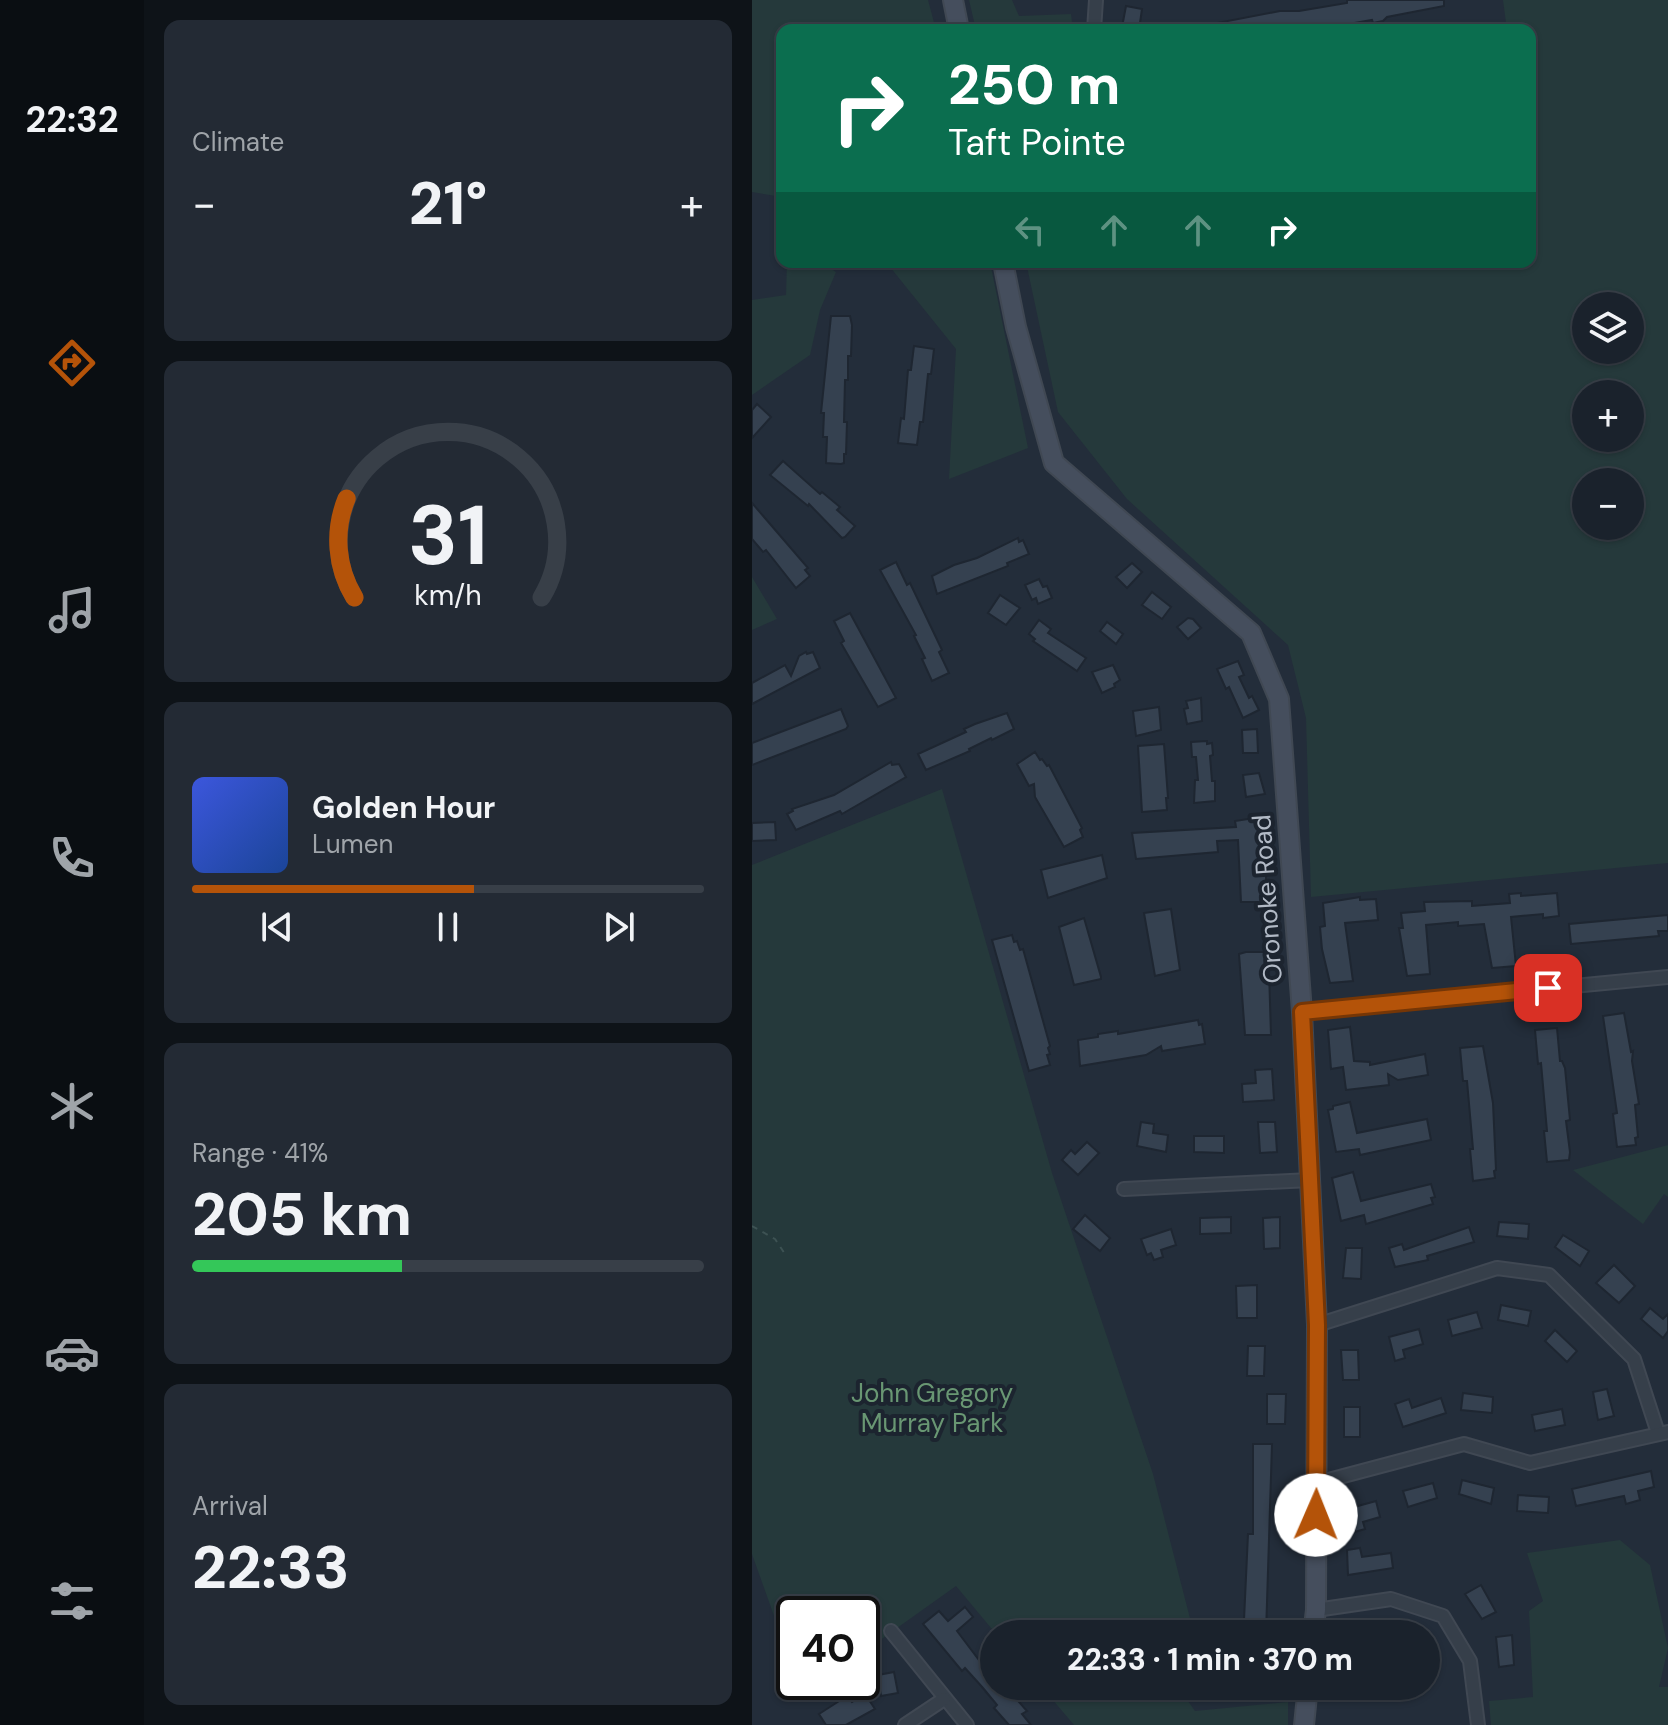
<!DOCTYPE html>
<meta charset="utf-8">
<style>
body{margin:0;font-family:"DM Sans",sans-serif;background:#232a34;color:#f1f3f6;height:100vh;display:flex;flex-direction:column;font-size:30px;white-space:nowrap}
*{box-sizing:border-box;margin:0}
p{font-size:26px;color:#9fa4a9}
.icon{flex:none;width:44px;height:44px;fill:none;stroke:currentColor;stroke-width:2;stroke-linecap:round;stroke-linejoin:round}
.map{position:relative;flex:1;overflow:hidden}
.details{display:flex;flex-direction:column;gap:20px;padding:20px;background:#0e1318;width:608px}
.details>*{flex:none}
.banner{position:absolute;left:24px;top:24px;width:760px;height:244px;border-radius:16px;box-shadow:0 2px 6px #0004,0 0 0 2px #383f48;background:#0b6e4f;color:#fff;overflow:hidden}
.controls{position:absolute;left:820px;top:292px;display:grid;gap:16px}
.controls a{display:grid;place-items:center;width:72px;height:72px;border-radius:50%;background:#1a222c;box-shadow:0 2px 6px #0004,0 0 0 2px #383f48;font-size:40px}
.speed{position:absolute;left:24px;top:1596px;display:flex;gap:16px;font-size:40px;font-weight:700;text-align:center}
.speed>*{display:grid;place-content:center;width:104px;height:104px;border-radius:50%;background:#1a222c;box-shadow:0 2px 6px #0004,0 0 0 2px #383f48;line-height:1}
.speed .limit{border:4px solid #111;border-radius:12px;background:#fff;color:#111}
.pin{position:absolute;display:grid;place-items:center;width:68px;height:68px;color:#fff;margin:-34px;border-radius:16px;box-shadow:0 4px 12px #0006}
.me{position:absolute;width:88px;margin:-44px;rotate:1deg;stroke-linejoin:round;filter:drop-shadow(0 0 6px #0008)}
.turn{display:flex;align-items:center;gap:28px;height:168px;padding:0 40px;font-size:36px}
.turn .icon{width:104px;height:104px;stroke-width:2.5}
.turn b{display:block;font-size:56px;line-height:68px}
.lanes{display:flex;align-items:center;height:76px;padding:0 40px;background:#0003;justify-content:center;gap:40px;direction:ltr}
.lanes .off{opacity:.35}
.big{font-size:60px;font-weight:800;line-height:1.1}
.details .card{flex:1;display:flex;flex-direction:column;justify-content:center;gap:12px;min-width:0;padding:0 28px;border-radius:16px;background:#232a34}
.details .dial{align-items:center;gap:0}
.dial svg{height:208px;overflow:visible;fill:none;stroke:#383f48;stroke-width:7;stroke-linecap:round;text-anchor:middle}
.dial text{fill:#f1f3f6;stroke:none}
.song{display:flex;align-items:center;gap:24px}
.cover{width:96px;height:96px;border-radius:12px;background:linear-gradient(135deg,hsl(230 70% 55%),hsl(220 70% 35%))}
.played{height:8px;border-radius:4px;background:linear-gradient(90deg,#b45309 55%,#383f48 55%)}
.keys{display:flex;justify-content:space-around;direction:ltr}
.heat{display:flex;justify-content:space-between;align-items:center;font-size:44px;direction:ltr}
.charge{height:12px;border-radius:6px;background:linear-gradient(90deg,#34c759 41%,#383f48 0)}
.trip{position:absolute;left:228px;top:1620px;width:460px;height:80px;border-radius:40px;background:#1a222c;box-shadow:0 2px 6px #0004,0 0 0 2px #383f48;font-weight:800;line-height:80px;text-align:center}
main{display:flex;flex:1;min-height:0}
.tab-bar{display:flex;flex-direction:column;width:144px;justify-content:space-around;align-items:center;background:#0a0e12;color:#9fa4a9}
.tab-bar .icon{width:56px;height:56px}
.tab-bar .selected{color:#b45309}
.tab-bar b{font-size:36px;color:#f1f3f6}
.map>svg:first-child{display:block}
.green{fill:#25393b;fill-rule:evenodd}
.building{fill:#354150;stroke:#1e2631;stroke-width:2}
.lines{fill:none;stroke-linecap:round;stroke-linejoin:round}
.street-casing{stroke:#404853;stroke-width:16}
.secondary-casing{stroke:#404853;stroke-width:22}
.path{stroke:#3d5253;stroke-width:2;stroke-dasharray:6 6;stroke-linecap:butt}
.street{stroke:#363f4a;stroke-width:12}
.secondary{stroke:#454e5d;stroke-width:18}
.route-casing{stroke:#753606;stroke-width:20}
.route{stroke:#b45309;stroke-width:14}
.labels{text-anchor:middle;dominant-baseline:central;stroke-width:8;stroke-linejoin:round;paint-order:stroke}
.street-label{font-size:26px;fill:#b2bac6;stroke:#1c242f}
.park-label{font-size:26px;fill:#699773;stroke:#1c242f}
</style>
<main>
<nav class="tab-bar">
<b>22:32</b>
<svg class="icon selected" aria-label="directions" viewBox="0 0 24 24"><path d="M12 3l9 9-9 9-9-9zM9 14v-3h6M13 9l2 2-2 2"/></svg>
<svg class="icon" aria-label="music" viewBox="0 0 24 24"><path d="M9 18V5l10-2v13"/><circle cx="6" cy="18" r="3"/><circle cx="16" cy="16" r="3"/></svg>
<svg class="icon" aria-label="phone" viewBox="0 0 24 24"><path d="M5 4h4l2 5-3 2q2 4 5 5l2-3 5 2v4C11 20 4 13 5 4z"/></svg>
<svg class="icon" aria-label="climate" viewBox="0 0 24 24"><path d="M12 3v18M4 7l16 10M4 17L20 7"/></svg>
<svg class="icon" aria-label="car" viewBox="0 0 24 24"><path d="M5 17H2v-5l4-1 3-4h7l3 4 3 1v5h-3M9 17h6M6 11h13"/><circle cx="7" cy="17" r="2"/><circle cx="17" cy="17" r="2"/></svg>
<svg class="icon" aria-label="filters" viewBox="0 0 24 24"><path d="M4 7h16M4 17h16"/><circle cx="9" cy="7" r="2"/><circle cx="15" cy="17" r="2"/></svg>
</nav>
<section class="details">
<div class="card"><p>Climate</p>
<div class="heat"><a>−</a><b class="big">21°</b><a>+</a></div>
</div>
<div class="card dial"><svg viewBox="0 0 100 80">
<path d="M14 69A42 42 0 1 1 86 69"/>
<path d="M14 69A42 42 0 0 1 11 31" stroke="#b45309"/>
<text x="50" y="56" font-size="32" font-weight="700">31</text>
<text x="50" y="72" font-size="11">km/h</text>
</svg></div>
<div class="card">
<div class="song"><i class="cover"></i><div><b>Golden Hour</b><p>Lumen</p></div></div>
<div class="played"></div>
<div class="keys"><svg class="icon" aria-label="previous" viewBox="0 0 24 24"><path d="M18 5L8 12l10 7zM5 5v14"/></svg><svg class="icon" aria-label="pause" viewBox="0 0 24 24"><path d="M8 5v14M16 5v14"/></svg><svg class="icon" aria-label="next" viewBox="0 0 24 24"><path d="M6 5l10 7-10 7zM19 5v14"/></svg></div>
</div>
<div class="card"><p>Range · 41%</p><b class="big">205 km</b><div class="charge"></div></div>
<div class="card"><p>Arrival</p><b class="big">22:33</b></div>
</section>
<div class="map">
<svg width="916" height="1725" viewBox="0 0 916 1725">
<rect width="100%" height="100%" fill="#232d3a"/>
<g class="green">
<path d="M0,0H176L184,30H30V197L0,192Z"/>
<path d="M217,0H260L267,16L319,14L321,30H224Z"/>
<path d="M751,0H916V863L559,897L554,718L536,645L375,499L306,412L274,262H778V30H755ZM834,306H878V350H834ZM878,394V438H834V394ZM878,482V526H834V482Z"/>
<path d="M35,262H68L84,272L68,310L58,355L0,395V300L34,295Z"/>
<path d="M134,262H238L276,448L197,479L204,349Z"/>
<path d="M0,577L25,619L0,630Z"/>
<path d="M190,789L300,1173L401,1474L442,1634H244L204,1586L110,1653V1614H42V1672L0,1554V865Z"/>
<path d="M916,1145V1197L912,1194L891,1224L821,1170Z"/>
<path d="M868,1540L898,1565L916,1648L907,1687H916V1725H739L737,1701L781,1697L777,1611L791,1601L775,1553Z"/>
<path d="M289,1686H544L543,1690L436,1701L443,1711L536,1702V1725H322Z"/>
</g>
<g class="building">
<path d="M595,0H692V6L635,17L631,21L621,23L620,20L574,28L575,30H460V24L528,11H547L595,3Z"/>
<path d="M374,6L390,9L387,30L370,27Z"/>
<path d="M79,316H98L100,325L99,356H96V380H93L92,422H95L94,454H92V463L89,464L74,463L75,437H71L72,413H69Z"/>
<path d="M162,346L182,349L179,374H176L171,422H168L165,445L146,443L149,418L152,419L156,370H159Z"/>
<path d="M5,404L19,417L0,438V410Z"/>
<path d="M31,461L68,494L70,492L88,507L85,510L103,526L93,537L90,538L57,504L56,506L18,475Z"/>
<path d="M0,503L56,568L53,570L58,576L44,588L14,550L11,552L0,539Z"/>
<path d="M266,538L267,542L271,540L277,554L255,563L256,566L185,594L180,576L202,565L225,558Z"/>
<path d="M144,562L155,585L158,583L190,650L187,652L197,673L180,681L170,659L173,658L162,636L164,635L128,570Z"/>
<path d="M380,563L390,572L375,588L364,577Z"/>
<path d="M287,579L291,587L295,586L300,598L286,604L284,598L280,600L273,585Z"/>
<path d="M400,592L419,607L410,619L390,605Z"/>
<path d="M248,595L268,608L254,625L236,613Z"/>
<path d="M98,613L144,698L126,707L89,643L92,641L82,621Z"/>
<path d="M436,618L441,619L449,628L436,639L425,627Z"/>
<path d="M287,620L299,629L296,633L334,658L325,671L281,641L283,639L277,634Z"/>
<path d="M355,622L371,634L364,644L348,631Z"/>
<path d="M54,652L55,654L61,652L68,668L0,704V683L33,665L39,676L47,656Z"/>
<path d="M486,661L492,675L487,677L497,698L500,696L507,710L491,718L477,687L474,689L465,669Z"/>
<path d="M361,665L368,680L362,684L363,687L350,693L340,672Z"/>
<path d="M449,698L450,721L435,724L432,709L436,708L434,701Z"/>
<path d="M407,707L409,730L384,736L381,711Z"/>
<path d="M89,709L96,726L94,729L0,765V743Z"/>
<path d="M255,713L262,729L240,740L239,738L217,749L218,751L174,770L166,754L214,732L212,729L223,724Z"/>
<path d="M505,729L506,753H491L490,730Z"/>
<path d="M455,741V744L460,743L461,755L458,756L460,781H463V801L442,803L443,780H446L444,757H440L439,742Z"/>
<path d="M412,744L416,798H414L415,810L390,812L386,746Z"/>
<path d="M283,752L288,760L290,759L295,766L297,765L330,828L328,830L331,837L312,847L283,797L282,784L277,786L265,764Z"/>
<path d="M139,762L140,765L147,764L154,777L90,814L88,811L44,830L35,814L41,811L40,809L82,795Z"/>
<path d="M507,773L513,794L494,797L491,775Z"/>
<path d="M509,817L516,902H489L486,840L465,841L466,852L384,859L380,833L484,827L483,821Z"/>
<path d="M23,822L24,840L0,841V823Z"/>
<path d="M350,855L355,878L296,898L289,870Z"/>
<path d="M769,893V896L805,893L807,916L791,918V914L759,917L764,966L740,968L732,924L706,926V922L674,925L678,974L655,976L647,928H651L649,913L673,911L672,902L720,901V906L758,903L757,894Z"/>
<path d="M608,897V900L624,899L626,920L593,923L601,981L578,983L570,949L568,927L573,926L571,903Z"/>
<path d="M419,909L428,970L403,976L392,913Z"/>
<path d="M916,915V931H906L907,936L819,944L817,924Z"/>
<path d="M332,918L349,977V979L322,985L307,927Z"/>
<path d="M260,935L262,942L265,941L268,950L271,949L298,1046L296,1048L298,1054L295,1055L298,1065L277,1071L240,940Z"/>
<path d="M494,952H513L514,971H517L519,1035H493L487,954Z"/>
<path d="M872,1013L879,1052L881,1051L880,1061L887,1104L883,1105L886,1137L883,1138L884,1145L865,1147L861,1114L865,1113L851,1016Z"/>
<path d="M446,1020L447,1025L450,1024L453,1044L410,1051L409,1046L394,1055L328,1066L326,1040L346,1037V1034L366,1031V1034Z"/>
<path d="M598,1027L602,1061L618,1062V1065L673,1054L676,1075L646,1080L636,1074L637,1085L594,1090L591,1067L579,1069L576,1030Z"/>
<path d="M805,1028L808,1061H810L813,1068L818,1120L814,1121L818,1152L817,1160L795,1162L792,1131H795L789,1063L786,1064L783,1030Z"/>
<path d="M731,1046L741,1103L744,1170L742,1171L743,1178L721,1181L718,1149H721L715,1081H711L708,1048Z"/>
<path d="M520,1069L522,1100L491,1102L490,1084L504,1083L503,1070Z"/>
<path d="M598,1102L605,1133L675,1119L679,1140L608,1155L607,1149L584,1152L576,1110L581,1109V1106Z"/>
<path d="M389,1122L402,1124L401,1133L416,1135L414,1152L385,1146Z"/>
<path d="M506,1122H523L525,1152L508,1153Z"/>
<path d="M442,1136H472V1153L442,1152Z"/>
<path d="M335,1142L347,1153L326,1175L310,1160L319,1150L323,1154Z"/>
<path d="M601,1172L609,1201L679,1184L683,1197L679,1198L681,1204L614,1224L612,1215L589,1221L580,1178Z"/>
<path d="M333,1215L358,1238L348,1251L321,1229Z"/>
<path d="M479,1217V1233L448,1234V1218Z"/>
<path d="M528,1217V1248L512,1249L511,1218Z"/>
<path d="M747,1222L777,1224L776,1239L745,1236Z"/>
<path d="M717,1227L722,1242L675,1256L676,1260L643,1267L637,1248L650,1244L652,1250Z"/>
<path d="M419,1229L424,1245L409,1250L411,1257L402,1260L399,1253L395,1255L389,1239Z"/>
<path d="M811,1235L837,1251L828,1266L803,1247Z"/>
<path d="M594,1248H610L609,1279L591,1278Z"/>
<path d="M862,1265L883,1286L867,1303L844,1283Z"/>
<path d="M505,1285V1318H485L484,1286Z"/>
<path d="M749,1305L779,1311L776,1326L746,1320Z"/>
<path d="M898,1308L911,1319L916,1314V1331L911,1338L889,1319Z"/>
<path d="M725,1312L730,1328L700,1336L696,1320Z"/>
<path d="M667,1329L671,1344L651,1350L653,1358L643,1361L637,1337Z"/>
<path d="M803,1330L825,1351L815,1362L793,1341Z"/>
<path d="M496,1346H513L512,1376H495Z"/>
<path d="M589,1350H606L607,1380H591Z"/>
<path d="M855,1389L862,1416L846,1420L841,1392Z"/>
<path d="M711,1393L741,1397L740,1413L709,1410Z"/>
<path d="M515,1394H534L533,1424H515Z"/>
<path d="M689,1398L694,1413L651,1427L643,1404L657,1399L660,1408Z"/>
<rect x="592" y="1407" width="16" height="30"/>
<path d="M810,1409L813,1425L783,1431L780,1415Z"/>
<path d="M501,1444H520L514,1634H498V1620H492L496,1534H501Z"/>
<path d="M899,1471L902,1487L886,1491L888,1500L874,1504L872,1496L824,1506L820,1489Z"/>
<path d="M710,1480L742,1488L739,1504L707,1494Z"/>
<path d="M681,1483L685,1498L656,1507L651,1491Z"/>
<path d="M766,1495L797,1497L796,1513L765,1511Z"/>
<path d="M624,1501L628,1517L611,1522L613,1529L603,1532L595,1509Z"/>
<path d="M608,1548L610,1557L639,1553L641,1568L596,1575L595,1550Z"/>
<path d="M729,1585L744,1612L730,1619L713,1594Z"/>
<path d="M213,1607L221,1617L205,1631L233,1668L242,1660V1686H253L275,1711L270,1714L279,1725H257L242,1708L245,1705L231,1688L213,1668L210,1671L171,1624L187,1611L196,1621Z"/>
<path d="M760,1635L762,1665L747,1667L744,1637Z"/>
<path d="M142,1672L146,1693L129,1696L126,1675Z"/>
<path d="M113,1694L123,1709L94,1725H74L67,1714L95,1696L100,1702Z"/>
</g>
<g class="lines">
<defs>
<g id="street">
<path d="M342,30L344,0"/>
<path d="M550,1012L916,977"/>
<path d="M372,1189L558,1180"/>
<path d="M565,1325L745,1268L797,1275L882,1359L906,1433"/>
<path d="M565,1483L712,1444L778,1463L916,1432"/>
<path d="M564,1610L639,1599L691,1616L718,1661L726,1725"/>
<path d="M139,1631L215,1725"/>
<path d="M153,1725L192,1699"/>
</g>
<g id="secondary">
<path d="M201,0L207,30"/>
<path d="M251,262L264,327L302,463L499,633L527,699L550,1012L565,1325L564,1610L561,1634"/>
<path d="M552,1725L556,1686"/>
</g>
</defs>
<use href="#street" class="street-casing"/>
<use href="#secondary" class="secondary-casing"/>
<path class="path" d="M0,1226L23,1239L33,1254"/>
<use href="#street" class="street"/>
<use href="#secondary" class="secondary"/>
</g>
<g class="lines">
<defs>
<path id="route" d="M564,1515L565,1325L550,1012L796,988"/>
</defs>
<use href="#route" class="route-casing"/>
<use href="#route" class="route"/>
</g>
<g class="labels">
<g class="street-label">
<text transform="translate(515 899) rotate(-94)">Oronoke Road</text>
</g>
<g class="park-label">
<text x="180" y="1393">John Gregory<tspan x="180" dy="30">Murray Park</tspan></text>
</g>
</g>
</svg>
<div class="controls">
<a><svg class="icon" aria-label="layers" viewBox="0 0 24 24"><path d="M12 4l9 5-9 5-9-5zM3 14l9 5 9-5"/></svg></a>
<a>+</a>
<a>−</a>
</div>
<div class="speed"><div class="limit">40</div></div>
<div class="pin" style="left:796px;top:988px;background:#d93025"><svg class="icon" aria-label="arrive" viewBox="0 0 24 24"><path d="M6 21V4h12l-3 4 3 4H6"/></svg></div>
<svg class="me" style="left:564px;top:1515px" viewBox="-20 -20 40 40"><circle r="19" fill="#fff"/><path d="M0-13L10 11 0 6-10 11z" fill="#b45309"/></svg>
<div class="trip">22:33 · 1 min · 370 m</div>
<div class="banner">
<div class="turn"><svg class="icon" aria-label="right" viewBox="0 0 24 24"><path d="M7 20v-9h11M14 6l5 5-5 5"/></svg><div><b>250 m</b>Taft Pointe</div></div>
<div class="lanes"><svg class="icon off" aria-label="left" viewBox="0 0 24 24"><path d="M17 20v-9H6M10 6l-5 5 5 5"/></svg><svg class="icon off" aria-label="ahead" viewBox="0 0 24 24"><path d="M12 20V5M6 11l6-6 6 6"/></svg><svg class="icon off" aria-label="ahead" viewBox="0 0 24 24"><path d="M12 20V5M6 11l6-6 6 6"/></svg><svg class="icon" aria-label="right" viewBox="0 0 24 24"><path d="M7 20v-9h11M14 6l5 5-5 5"/></svg></div>
</div>
</div>
</main>
